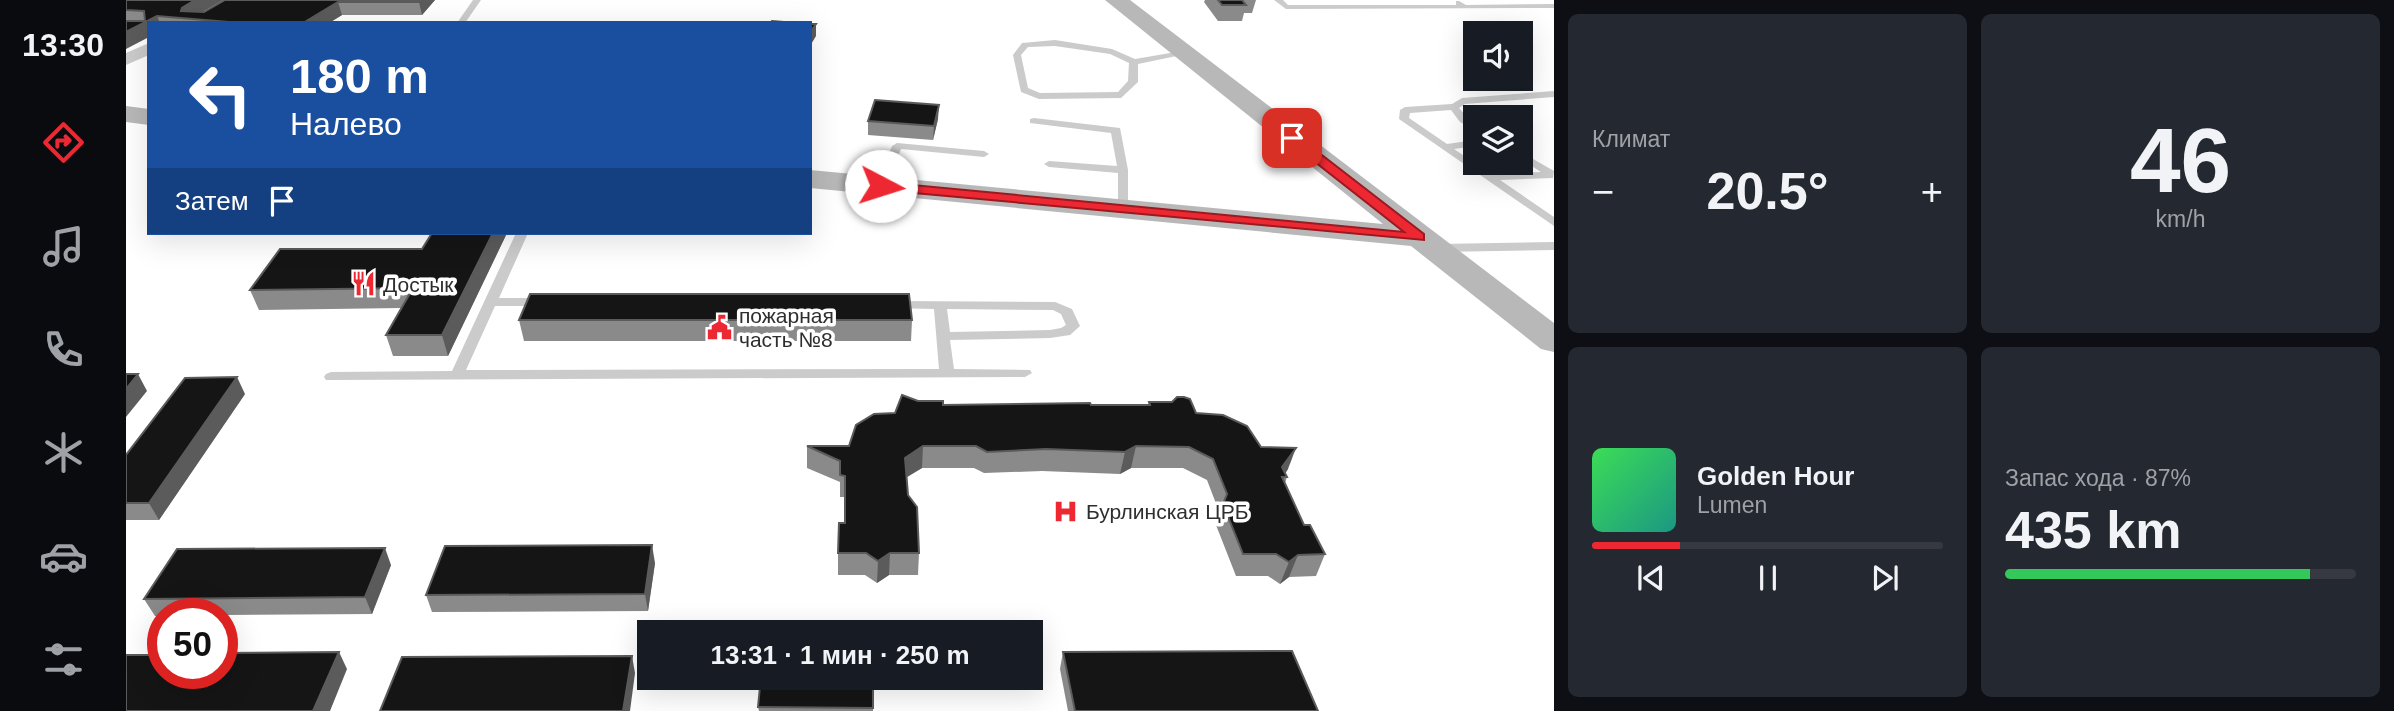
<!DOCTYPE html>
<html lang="ru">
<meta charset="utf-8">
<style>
body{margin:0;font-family:Helvetica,sans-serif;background:#242831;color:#f1f3f6;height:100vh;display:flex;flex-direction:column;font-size:26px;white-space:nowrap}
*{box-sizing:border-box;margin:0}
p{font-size:23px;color:#9ea1a6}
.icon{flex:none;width:38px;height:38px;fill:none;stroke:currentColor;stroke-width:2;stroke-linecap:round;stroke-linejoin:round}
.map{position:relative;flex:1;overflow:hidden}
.sheet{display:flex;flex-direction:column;gap:14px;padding:14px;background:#0d0f14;width:840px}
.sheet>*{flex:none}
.guide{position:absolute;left:21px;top:21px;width:665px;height:214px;border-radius:0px;box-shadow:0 7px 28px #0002;background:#1a4fa0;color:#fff;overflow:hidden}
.buttons{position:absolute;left:1337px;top:21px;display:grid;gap:14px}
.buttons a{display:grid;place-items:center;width:70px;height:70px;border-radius:0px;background:#171b24;box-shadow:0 7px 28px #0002;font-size:35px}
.speed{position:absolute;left:21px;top:598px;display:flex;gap:14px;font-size:35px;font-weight:700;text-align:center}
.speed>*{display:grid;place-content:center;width:91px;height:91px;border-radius:50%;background:#171b24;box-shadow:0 7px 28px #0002;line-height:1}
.speed .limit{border:10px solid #d22;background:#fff;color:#111}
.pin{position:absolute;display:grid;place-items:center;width:60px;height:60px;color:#fff;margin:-30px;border-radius:14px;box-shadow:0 4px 10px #0006}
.me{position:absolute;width:77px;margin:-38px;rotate:95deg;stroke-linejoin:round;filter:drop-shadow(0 0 5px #0008)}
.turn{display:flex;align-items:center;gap:24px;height:147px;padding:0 28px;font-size:32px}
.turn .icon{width:91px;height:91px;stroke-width:2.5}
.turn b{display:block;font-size:49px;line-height:60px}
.then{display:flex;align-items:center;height:66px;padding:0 28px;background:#0003;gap:14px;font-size:26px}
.big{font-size:52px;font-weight:700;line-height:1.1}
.sheet .card{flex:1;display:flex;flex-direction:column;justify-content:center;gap:10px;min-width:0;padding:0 24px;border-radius:10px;background:#242831}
.sheet .dial{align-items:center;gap:0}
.dial b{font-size:91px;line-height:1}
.song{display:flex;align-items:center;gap:21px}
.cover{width:84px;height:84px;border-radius:10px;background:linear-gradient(135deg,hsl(130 70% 55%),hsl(170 70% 35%))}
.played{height:7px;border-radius:4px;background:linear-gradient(90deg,#ee2832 25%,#363941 25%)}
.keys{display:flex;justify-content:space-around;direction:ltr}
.heat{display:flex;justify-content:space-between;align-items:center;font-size:38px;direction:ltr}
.charge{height:10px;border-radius:5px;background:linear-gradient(90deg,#34c759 87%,#363941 0)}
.sheet .tiles{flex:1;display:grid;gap:14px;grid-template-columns:repeat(2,1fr)}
.trip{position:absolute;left:511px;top:620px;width:406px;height:70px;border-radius:0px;background:#171b24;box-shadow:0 7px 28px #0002;font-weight:700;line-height:70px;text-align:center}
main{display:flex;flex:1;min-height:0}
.dock{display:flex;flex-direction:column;width:126px;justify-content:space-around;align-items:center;background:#090b0e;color:#9ea1a6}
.dock .icon{width:49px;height:49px}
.dock .active{color:#ee2832}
.dock b{font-size:32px;color:#f1f3f6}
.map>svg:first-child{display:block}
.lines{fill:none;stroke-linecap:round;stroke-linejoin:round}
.lane{fill:#cbcbcb;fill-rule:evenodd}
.street{fill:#cbcbcb;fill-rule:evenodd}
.secondary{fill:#b8b8b8;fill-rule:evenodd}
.wall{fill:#8a8a8a}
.shaded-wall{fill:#5b5b5b}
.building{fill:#151515;stroke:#5b5b5b;stroke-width:2}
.route{fill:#ee2832;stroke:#9b1a20;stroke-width:2}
.labels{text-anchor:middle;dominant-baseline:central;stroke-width:7;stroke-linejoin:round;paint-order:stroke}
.poi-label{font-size:21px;fill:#2e2e2e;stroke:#fff;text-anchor:start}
</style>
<main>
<nav class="dock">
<b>13:30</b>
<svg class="icon active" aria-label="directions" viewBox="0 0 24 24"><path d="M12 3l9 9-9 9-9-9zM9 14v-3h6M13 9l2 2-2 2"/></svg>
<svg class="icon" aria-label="music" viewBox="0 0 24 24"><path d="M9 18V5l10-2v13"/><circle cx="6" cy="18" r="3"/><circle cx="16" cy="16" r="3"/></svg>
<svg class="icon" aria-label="phone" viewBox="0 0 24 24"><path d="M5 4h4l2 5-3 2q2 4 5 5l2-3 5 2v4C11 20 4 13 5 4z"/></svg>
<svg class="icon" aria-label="climate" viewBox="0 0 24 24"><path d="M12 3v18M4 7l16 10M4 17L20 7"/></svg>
<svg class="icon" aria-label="car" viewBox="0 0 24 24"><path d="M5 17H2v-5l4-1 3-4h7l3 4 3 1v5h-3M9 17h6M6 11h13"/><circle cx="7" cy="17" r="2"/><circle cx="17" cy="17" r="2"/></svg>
<svg class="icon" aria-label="filters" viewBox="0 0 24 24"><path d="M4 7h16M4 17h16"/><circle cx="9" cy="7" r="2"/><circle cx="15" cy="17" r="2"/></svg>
</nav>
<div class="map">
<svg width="1428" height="711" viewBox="0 0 1428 711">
<rect width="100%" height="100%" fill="#fff"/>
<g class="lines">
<g class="lane">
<path d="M347,0H355L339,23H331Z"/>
<path d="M1148,0H1157L1162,5H1330V1H1333L1340,5L1428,4V8L1160,9Z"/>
<path d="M929,40L986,49L1009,59L1056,51L1060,54L1012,64V82L995,98L913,99L895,92L887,55L896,43ZM929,46L984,54L1003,63L1002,81L992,92L914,93L902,88L895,55L902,47Z"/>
<path d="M1428,91V97L1339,104L1333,108L1342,118L1349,123V130L1334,122L1325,110L1284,113L1283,118L1321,144L1349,140V146L1328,149L1365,174L1415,172L1395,159V152L1428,171L1427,178L1374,180L1428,217V226L1273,119L1274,110L1279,107L1326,104L1336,98Z"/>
<path d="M908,118L994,128L1002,170V211L998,212L992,209V173L923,167L918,164L923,161L991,166L985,133L904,123V119Z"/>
<path d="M771,143L858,151L863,154L858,157L775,149L761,186L755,189L751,188L749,186L766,146Z"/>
<path d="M390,233H402L373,298H418L425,302L418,306H369L340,370L813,369L808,309L762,308L760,305L767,301L929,302L946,309L954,326L944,335L924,338L824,340L828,369L904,370L906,373L899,377L200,380L198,377L200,374L205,372L326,371ZM821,309L927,310L935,314L940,325L935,328L924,330L824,332Z"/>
<path d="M1428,242V250L1312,252L1306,248L1312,244Z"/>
</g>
<path class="street" d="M23,43V55L0,65V53Z"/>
<g class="secondary">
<path d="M979,0H1004L1428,323V352L1415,349L1285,246L684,188V170L1257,224Z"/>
<path d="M0,106L23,109V125L0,122Z"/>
</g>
</g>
<g class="wall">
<path d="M0,0H97L76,12H78L99,0H309L296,15H216L203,23H23L0,49Z"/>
<path d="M1079,0H1130L1126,13H1118L1116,21H1092L1078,2Z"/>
<path d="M812,119L807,140L742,135V121Z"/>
<path d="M306,233H381L322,356H267L260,335L275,308L133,310L124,290L296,249Z"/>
<path d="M393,320H786L785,341H398Z"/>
<path d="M119,394L33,520H0V455Z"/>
<path d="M792,401L817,405H1022L1023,402L1070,413L1135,447L1162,469L1159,473L1161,477L1159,483L1178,525L1199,554L1190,576L1163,577L1154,584L1142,576H1110L1090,525L1094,514L1081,480L1057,468H1005L994,474L916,471L858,473L848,468H796L780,477L782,495L793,553L792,575H763L751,583L739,575H712V553L719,523V497H714V482L681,468V446H723L769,413Z"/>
<path d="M529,563L522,611L306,612L300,595Z"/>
<path d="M265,565L246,614L96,615V614H37V616H29L18,599Z"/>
<path d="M937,652L1192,711H942L934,669Z"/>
<path d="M747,677V711H633L632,707Z"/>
</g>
<g class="shaded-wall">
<path d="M69,0H97L64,19L55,11L56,8Z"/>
<path d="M295,0H309L296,15L293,2Z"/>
<path d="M212,2L216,15L203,23H177Z"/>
<path d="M31,16L34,23H23V37L0,49V32Z"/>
<path d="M690,24V36L684,46V33Z"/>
<path d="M813,105L812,119L807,140L808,126Z"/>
<path d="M367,233H381L322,356L316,335Z"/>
<path d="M12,374L21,391L0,417V389Z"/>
<path d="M111,377L119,394L33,520L23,503Z"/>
<path d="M797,446L796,468L778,479L779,458Z"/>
<path d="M1010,446L1005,468L994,474L999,452Z"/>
<path d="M1170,448L1162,469L1157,477L1156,467Z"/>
<path d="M526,545L529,563L522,611L519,594Z"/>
<path d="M259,548L265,565L246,614L239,597Z"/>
<path d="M764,553L763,575L751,583L752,561Z"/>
<path d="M1172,555L1163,577L1154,584L1163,562Z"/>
<path d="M213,652L221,669L204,711H187Z"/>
<path d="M506,656L509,673L504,711H497Z"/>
</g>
<g class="building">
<path d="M0,0H69L56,8L55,11L78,12L99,0H295L293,2H212L177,23H115L31,16L0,32V21H19L18,11L0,10Z"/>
<path d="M1092,0H1116L1120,5H1096Z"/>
<path d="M646,21L670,23H644Z"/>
<path d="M684,24H690L684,33Z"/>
<path d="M749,100L813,105L808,126L742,121Z"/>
<path d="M306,233H367L316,335H260L287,288L124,290L154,249H296Z"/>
<path d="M404,294H783L786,320H393Z"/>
<path d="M0,374H12L0,389Z"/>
<path d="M111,377L23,503H0V455L59,378Z"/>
<path d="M776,395L792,401H817V405L964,403L965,405H1024L1023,402H1046L1051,397H1058L1064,399L1070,413L1097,415L1121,426L1135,447L1170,448L1156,467L1161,477H1156L1178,525H1184L1199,554L1172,555L1163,562L1150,554H1117L1097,504L1101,494L1087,459L1063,447L1010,446L999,452L920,449L861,452L850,446H797L779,458L782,495L791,507L793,553H764L752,561L740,553H712L713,523H719V476L714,475V461L681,446H723L730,425L748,414L769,413Z"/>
<path d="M526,545L519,594L300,595L319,546Z"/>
<path d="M259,548L239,597L18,599L51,549Z"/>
<path d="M1166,651L1192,711H949L937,652Z"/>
<path d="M213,652L187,711H0V655H37V674H96V653Z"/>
<path d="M506,656L497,711H254L276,657Z"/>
<path d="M635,677H747V708L632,707Z"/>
</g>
<path class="route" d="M1161,135H1170L1298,234V240L755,190L748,186L755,182L1278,232L1161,140Z"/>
<defs>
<symbol id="restaurant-bare" viewBox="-9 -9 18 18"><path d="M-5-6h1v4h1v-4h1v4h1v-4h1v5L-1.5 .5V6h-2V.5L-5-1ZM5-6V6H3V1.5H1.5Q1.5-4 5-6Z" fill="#ee2832" stroke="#fff" stroke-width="2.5" paint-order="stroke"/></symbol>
<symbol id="civic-bare" viewBox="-9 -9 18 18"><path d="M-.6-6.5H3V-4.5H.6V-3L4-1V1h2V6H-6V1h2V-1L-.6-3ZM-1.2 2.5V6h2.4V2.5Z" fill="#ee2832" stroke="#fff" stroke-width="2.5" paint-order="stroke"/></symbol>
<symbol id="hospital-bare" viewBox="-9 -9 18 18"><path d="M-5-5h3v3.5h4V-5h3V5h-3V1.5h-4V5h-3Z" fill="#ee2832" stroke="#fff" stroke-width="2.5" paint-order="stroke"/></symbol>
</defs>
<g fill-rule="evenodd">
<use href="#restaurant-bare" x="220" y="266" width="35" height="35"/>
<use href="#civic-bare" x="576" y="310" width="35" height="35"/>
<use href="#hospital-bare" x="922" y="494" width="35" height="35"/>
</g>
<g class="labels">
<g class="poi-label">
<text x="257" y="284">Достык</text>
<text x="613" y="315">пожарная<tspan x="613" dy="24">часть №8</tspan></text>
<text x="960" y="511">Бурлинская ЦРБ</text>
</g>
</g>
</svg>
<div class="buttons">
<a><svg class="icon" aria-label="sound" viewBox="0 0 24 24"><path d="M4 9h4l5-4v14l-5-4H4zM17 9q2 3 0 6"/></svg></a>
<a><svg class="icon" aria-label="layers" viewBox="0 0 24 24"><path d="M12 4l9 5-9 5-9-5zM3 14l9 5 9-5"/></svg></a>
</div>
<div class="speed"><div class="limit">50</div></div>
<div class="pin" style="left:1166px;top:138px;background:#d93025"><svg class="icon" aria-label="arrive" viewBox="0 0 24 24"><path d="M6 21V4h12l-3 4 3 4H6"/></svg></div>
<svg class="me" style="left:755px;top:186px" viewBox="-20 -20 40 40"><circle r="19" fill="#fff"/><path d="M0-13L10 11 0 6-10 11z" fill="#ee2832"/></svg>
<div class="trip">13:31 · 1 мин · 250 m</div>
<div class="guide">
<div class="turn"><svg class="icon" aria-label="left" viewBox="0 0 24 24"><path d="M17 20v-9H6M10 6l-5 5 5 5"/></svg><div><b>180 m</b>Налево</div></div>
<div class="then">Затем<svg class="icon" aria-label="arrive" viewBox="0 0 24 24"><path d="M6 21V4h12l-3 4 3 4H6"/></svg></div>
</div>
</div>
<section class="sheet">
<div class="tiles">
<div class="card"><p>Климат</p>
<div class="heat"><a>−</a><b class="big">20.5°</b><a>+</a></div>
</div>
<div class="card dial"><b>46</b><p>km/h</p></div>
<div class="card">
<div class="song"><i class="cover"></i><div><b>Golden Hour</b><p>Lumen</p></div></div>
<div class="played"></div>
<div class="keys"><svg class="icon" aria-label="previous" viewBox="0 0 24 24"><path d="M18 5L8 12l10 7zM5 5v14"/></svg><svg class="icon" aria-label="pause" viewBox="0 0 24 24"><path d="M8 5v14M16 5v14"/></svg><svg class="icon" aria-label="next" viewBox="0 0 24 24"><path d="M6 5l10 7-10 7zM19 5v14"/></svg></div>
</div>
<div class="card"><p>Запас хода · 87%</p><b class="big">435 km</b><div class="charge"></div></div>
</div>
</section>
</main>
